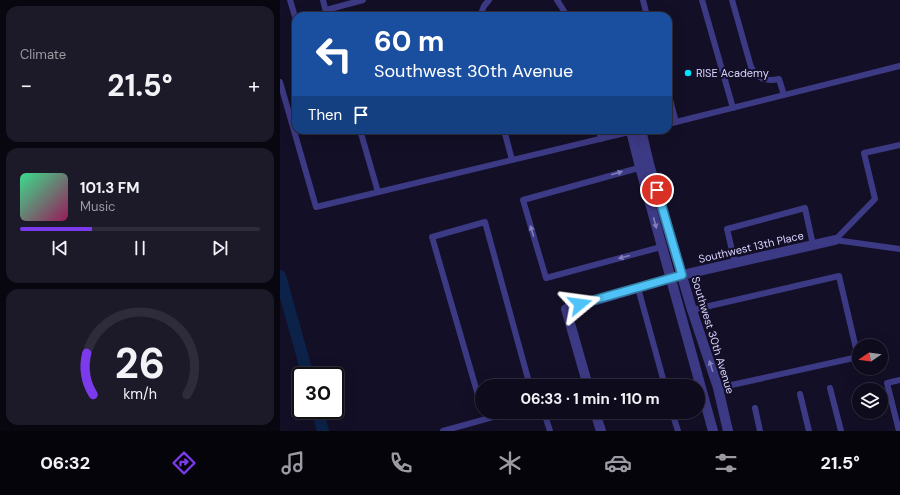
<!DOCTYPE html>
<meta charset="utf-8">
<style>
body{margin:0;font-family:"DM Sans",sans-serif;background:#1c1929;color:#f1f3f6;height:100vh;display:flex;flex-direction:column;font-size:15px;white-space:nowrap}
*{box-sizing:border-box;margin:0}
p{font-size:13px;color:#9b9ba3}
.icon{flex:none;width:22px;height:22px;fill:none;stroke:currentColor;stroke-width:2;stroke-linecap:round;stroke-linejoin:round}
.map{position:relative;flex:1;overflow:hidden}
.drawer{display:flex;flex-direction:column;gap:6px;padding:6px;background:#08060f;width:280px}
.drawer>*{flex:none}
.banner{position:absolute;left:12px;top:12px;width:380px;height:122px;border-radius:12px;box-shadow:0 4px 16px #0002,0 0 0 1px #2e2b3b;background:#1a4fa0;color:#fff;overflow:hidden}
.needle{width:26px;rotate:257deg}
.buttons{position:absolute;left:572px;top:339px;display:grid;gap:8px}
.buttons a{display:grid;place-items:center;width:36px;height:36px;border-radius:50%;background:#0e0b1c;box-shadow:0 4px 16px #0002,0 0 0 1px #2e2b3b;font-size:20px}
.speed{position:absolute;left:12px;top:367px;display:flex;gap:8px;font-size:20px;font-weight:700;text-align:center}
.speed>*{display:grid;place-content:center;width:52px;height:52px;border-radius:50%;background:#0e0b1c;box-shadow:0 4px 16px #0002,0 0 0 1px #2e2b3b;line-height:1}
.speed .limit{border:2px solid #111;border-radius:6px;background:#fff;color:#111}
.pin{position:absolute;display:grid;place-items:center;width:34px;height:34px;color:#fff;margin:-17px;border:2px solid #fff;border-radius:50%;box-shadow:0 1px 4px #0007}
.me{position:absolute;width:44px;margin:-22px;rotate:74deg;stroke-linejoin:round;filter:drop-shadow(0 0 3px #0008)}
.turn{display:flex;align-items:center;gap:14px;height:84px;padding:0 16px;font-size:18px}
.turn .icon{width:52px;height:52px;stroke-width:2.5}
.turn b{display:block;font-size:28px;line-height:34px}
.then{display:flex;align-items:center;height:38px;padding:0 16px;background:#0003;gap:8px;font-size:15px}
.big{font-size:30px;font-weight:700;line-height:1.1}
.drawer .card{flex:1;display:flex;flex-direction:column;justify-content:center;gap:6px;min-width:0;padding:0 14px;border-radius:12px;background:#1c1929}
.drawer .dial{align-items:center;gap:0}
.dial svg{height:104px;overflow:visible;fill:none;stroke:#2e2b3b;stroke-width:7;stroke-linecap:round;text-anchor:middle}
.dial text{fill:#f1f3f6;stroke:none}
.song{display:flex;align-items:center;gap:12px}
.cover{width:48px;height:48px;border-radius:6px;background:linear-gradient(135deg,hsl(150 70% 55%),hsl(330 70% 35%))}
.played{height:4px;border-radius:2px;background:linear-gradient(90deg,#7c3aed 30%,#2e2b3b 30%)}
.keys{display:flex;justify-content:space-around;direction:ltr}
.heat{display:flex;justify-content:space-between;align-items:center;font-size:22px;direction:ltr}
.trip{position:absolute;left:195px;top:379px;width:230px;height:40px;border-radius:20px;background:#0e0b1c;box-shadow:0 4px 16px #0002,0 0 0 1px #2e2b3b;font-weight:700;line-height:40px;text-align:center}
.tab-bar{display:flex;height:64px;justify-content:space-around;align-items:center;background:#06040b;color:#9b9ba3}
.tab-bar .icon{width:28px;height:28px}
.tab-bar .selected{color:#7c3aed}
.tab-bar b{font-size:18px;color:#f1f3f6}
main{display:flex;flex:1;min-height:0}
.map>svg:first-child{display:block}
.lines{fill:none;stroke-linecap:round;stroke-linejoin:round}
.canal{stroke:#0c2248;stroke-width:12}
.service{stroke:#3d3a85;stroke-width:6}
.minor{stroke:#3d3a85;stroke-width:10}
.oneway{fill:#837fbc}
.route-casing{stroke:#337fa1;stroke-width:10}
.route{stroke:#4fc3f7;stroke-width:7}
.poi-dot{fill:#00e5ff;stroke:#130f26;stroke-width:1.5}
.labels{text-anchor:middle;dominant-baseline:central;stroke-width:4;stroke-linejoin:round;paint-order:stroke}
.poi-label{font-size:11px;fill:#d9d4ff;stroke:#130f26;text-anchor:start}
.street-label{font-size:11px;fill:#d9d4ff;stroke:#130f26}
</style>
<main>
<section class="drawer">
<div class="card"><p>Climate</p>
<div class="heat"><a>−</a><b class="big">21.5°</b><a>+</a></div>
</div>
<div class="card">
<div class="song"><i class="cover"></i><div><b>101.3 FM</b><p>Music</p></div></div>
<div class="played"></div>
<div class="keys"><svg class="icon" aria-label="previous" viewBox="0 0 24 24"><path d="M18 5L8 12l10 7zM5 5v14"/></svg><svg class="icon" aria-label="pause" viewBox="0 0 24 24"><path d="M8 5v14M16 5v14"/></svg><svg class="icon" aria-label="next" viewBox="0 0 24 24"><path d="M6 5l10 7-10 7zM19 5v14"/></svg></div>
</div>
<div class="card dial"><svg viewBox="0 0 100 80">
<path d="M14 69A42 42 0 1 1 86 69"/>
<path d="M14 69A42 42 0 0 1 9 37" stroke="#7c3aed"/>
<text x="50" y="56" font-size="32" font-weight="700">26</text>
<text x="50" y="72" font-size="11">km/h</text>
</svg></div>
</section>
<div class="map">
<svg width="620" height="431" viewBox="0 0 620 431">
<rect width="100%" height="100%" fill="#130f26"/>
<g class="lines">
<g class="canal">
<path d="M0,276L28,376"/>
<path d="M37,410L43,431"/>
</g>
<g class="service">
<path d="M10,0L16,20"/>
<path d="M43,0L47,16"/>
<path d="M277,0L284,11L285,16"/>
<path d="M363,0L367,16"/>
<path d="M422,0L453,108"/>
<path d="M452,0L471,67C478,79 486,82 499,79L504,95"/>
<path d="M46,10L83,0"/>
<path d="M200,16L204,6L209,0"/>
<path d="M0,82L36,207L353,131"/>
<path d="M388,92L396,122"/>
<path d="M388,124L620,66"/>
<path d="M80,130L98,192"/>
<path d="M224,130L232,160"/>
<path d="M319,130L321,139"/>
<path d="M362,167L243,200L266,278L381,247"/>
<path d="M555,240L595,199L584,153L620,145"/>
<path d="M555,240L620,249"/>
<path d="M455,263L447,229L525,208L533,245"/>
<path d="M358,288L385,386"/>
<path d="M412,310L559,276L578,357L438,388"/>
<path d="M550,388L561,431"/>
<path d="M520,394L529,431"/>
<path d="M475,408L480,431"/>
<path d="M202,409L152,237L205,222L250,386"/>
<path d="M264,412L270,431"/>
<path d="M392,412L398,431"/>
<path d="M163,431L231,412"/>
<path d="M619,431L607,383L620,380"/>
</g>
<g class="minor">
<path d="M361,130L369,164L412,310L438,388L448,431"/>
<path d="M351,131L360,167L433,431"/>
<path d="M308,386L286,309L402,275L555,240"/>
<path d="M315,412L321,431"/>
</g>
</g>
<defs><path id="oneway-solid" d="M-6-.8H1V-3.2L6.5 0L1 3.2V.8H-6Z"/></defs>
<g class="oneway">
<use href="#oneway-solid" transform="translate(337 173) rotate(-16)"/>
<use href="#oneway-solid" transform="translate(375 223) rotate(75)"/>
<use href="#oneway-solid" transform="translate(252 231) rotate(-106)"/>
<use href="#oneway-solid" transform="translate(344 257) rotate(165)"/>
<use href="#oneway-solid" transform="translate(431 366) rotate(-108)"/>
</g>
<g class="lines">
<defs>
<path id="route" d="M300,304L402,275L377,190"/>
</defs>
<use href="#route" class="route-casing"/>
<use href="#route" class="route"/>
</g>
<circle class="poi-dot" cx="408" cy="73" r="4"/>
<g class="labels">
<g class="poi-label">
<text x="416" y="73">RISE Academy</text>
</g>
<g class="street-label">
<text transform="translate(471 247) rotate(-13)">Southwest 13th Place</text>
<text transform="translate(433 335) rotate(73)">Southwest 30th Avenue</text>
</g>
</g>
</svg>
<div class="buttons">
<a><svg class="needle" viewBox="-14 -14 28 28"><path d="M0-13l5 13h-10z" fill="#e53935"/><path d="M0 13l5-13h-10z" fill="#9b9ba3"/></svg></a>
<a><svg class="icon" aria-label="layers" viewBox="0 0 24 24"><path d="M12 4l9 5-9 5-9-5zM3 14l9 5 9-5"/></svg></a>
</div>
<div class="speed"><div class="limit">30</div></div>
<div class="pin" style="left:377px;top:190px;background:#d93025"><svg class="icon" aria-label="arrive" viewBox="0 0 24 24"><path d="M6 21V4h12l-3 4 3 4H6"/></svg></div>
<svg class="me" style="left:300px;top:304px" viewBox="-20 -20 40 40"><path d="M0-17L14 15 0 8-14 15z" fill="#4fc3f7" stroke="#fff" stroke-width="4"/></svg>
<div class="trip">06:33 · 1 min · 110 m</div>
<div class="banner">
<div class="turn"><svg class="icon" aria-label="left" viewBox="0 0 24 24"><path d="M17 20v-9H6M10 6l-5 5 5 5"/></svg><div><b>60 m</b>Southwest 30th Avenue</div></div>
<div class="then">Then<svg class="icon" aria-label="arrive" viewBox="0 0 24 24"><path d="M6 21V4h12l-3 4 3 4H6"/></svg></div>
</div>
</div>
</main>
<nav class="tab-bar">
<b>06:32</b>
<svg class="icon selected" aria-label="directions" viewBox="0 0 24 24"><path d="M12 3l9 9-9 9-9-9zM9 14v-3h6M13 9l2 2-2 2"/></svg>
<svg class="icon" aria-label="music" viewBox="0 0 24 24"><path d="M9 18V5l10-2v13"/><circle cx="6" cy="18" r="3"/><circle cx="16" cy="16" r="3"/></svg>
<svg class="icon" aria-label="phone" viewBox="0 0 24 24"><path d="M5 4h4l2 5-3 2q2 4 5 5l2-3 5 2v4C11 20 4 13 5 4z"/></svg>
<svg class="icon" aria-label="climate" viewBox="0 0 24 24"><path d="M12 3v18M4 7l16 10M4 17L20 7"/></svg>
<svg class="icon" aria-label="car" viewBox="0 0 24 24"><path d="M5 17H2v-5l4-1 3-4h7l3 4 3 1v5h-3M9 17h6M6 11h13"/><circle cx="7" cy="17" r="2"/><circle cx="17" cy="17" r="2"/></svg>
<svg class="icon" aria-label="filters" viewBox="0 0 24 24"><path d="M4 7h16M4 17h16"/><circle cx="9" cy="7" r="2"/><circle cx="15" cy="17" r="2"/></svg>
<b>21.5°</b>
</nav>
